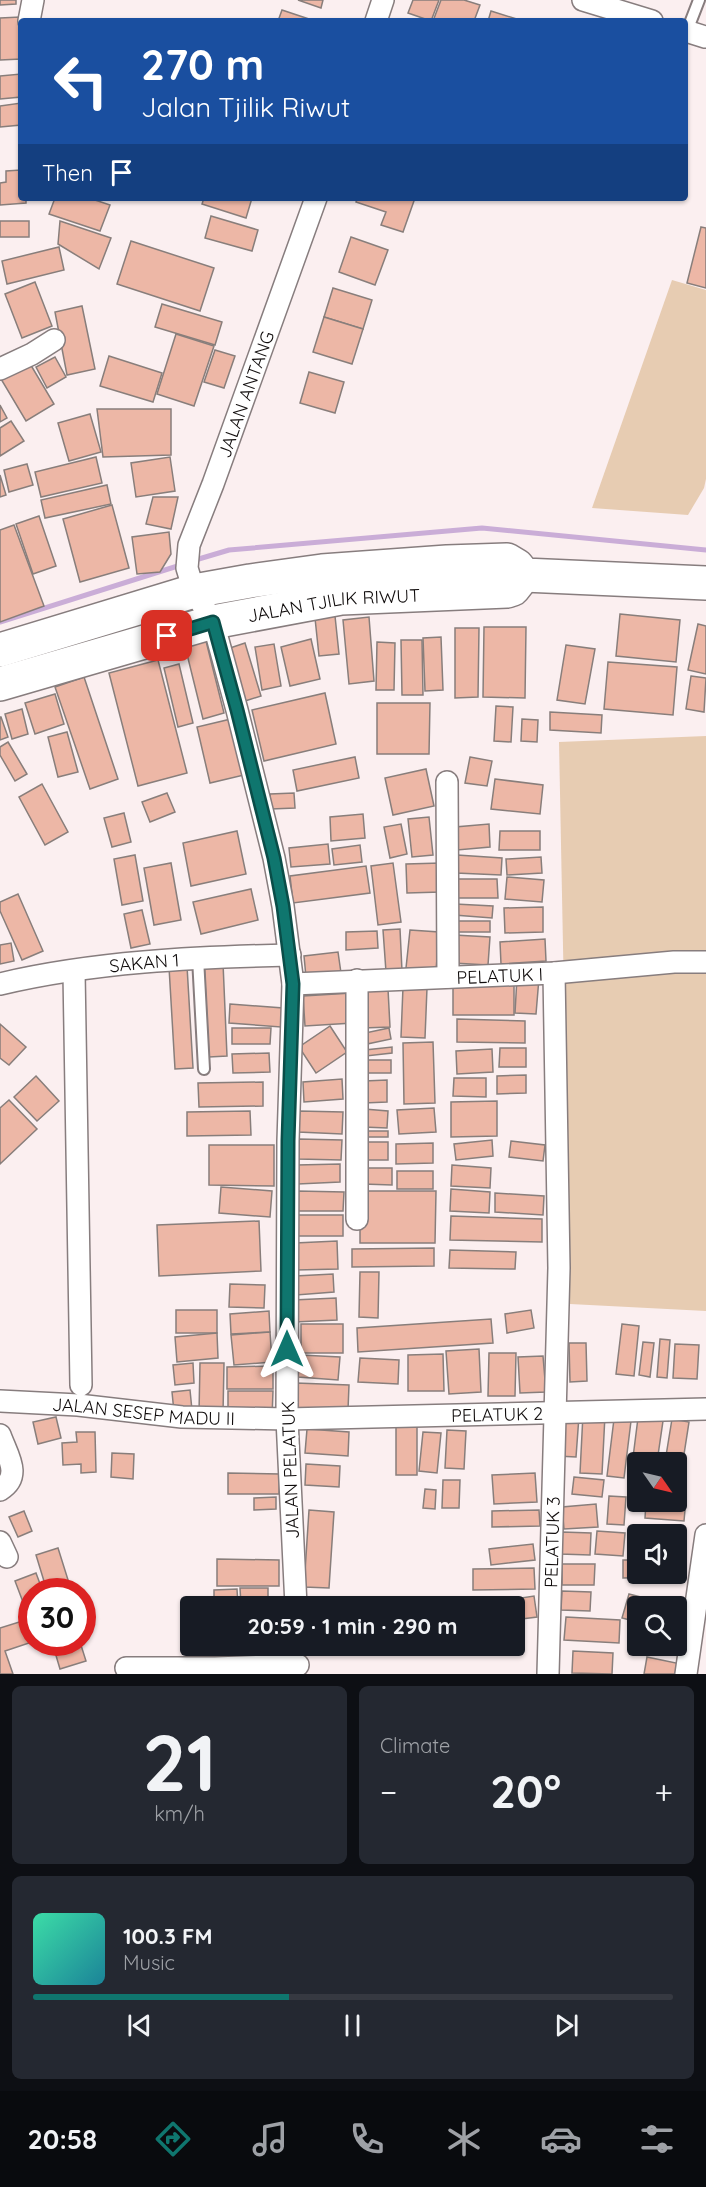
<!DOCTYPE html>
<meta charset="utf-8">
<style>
body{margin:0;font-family:Quicksand,sans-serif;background:#242831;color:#f1f3f6;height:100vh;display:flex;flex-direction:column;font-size:22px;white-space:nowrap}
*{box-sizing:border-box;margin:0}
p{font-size:20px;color:#9ea1a6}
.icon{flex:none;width:33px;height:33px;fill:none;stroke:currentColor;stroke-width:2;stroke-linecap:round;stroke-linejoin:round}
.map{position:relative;height:1674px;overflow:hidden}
.drawer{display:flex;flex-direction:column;gap:12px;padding:12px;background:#0d0f14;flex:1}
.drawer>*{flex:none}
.banner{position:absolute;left:18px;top:18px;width:670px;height:183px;border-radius:6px;box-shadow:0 2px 4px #0004;background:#1a4fa0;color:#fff;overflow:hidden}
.needle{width:39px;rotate:124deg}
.controls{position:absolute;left:627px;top:1452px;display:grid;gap:12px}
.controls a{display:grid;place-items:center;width:60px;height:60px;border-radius:6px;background:#171b24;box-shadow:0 2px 4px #0004;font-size:30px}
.speed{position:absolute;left:18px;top:1578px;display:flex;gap:12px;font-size:30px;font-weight:700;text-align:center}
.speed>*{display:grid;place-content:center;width:78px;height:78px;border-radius:50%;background:#171b24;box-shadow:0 2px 4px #0004;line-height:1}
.speed .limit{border:9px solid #d22;background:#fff;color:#111}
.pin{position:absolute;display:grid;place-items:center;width:51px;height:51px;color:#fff;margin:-26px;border-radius:12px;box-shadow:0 3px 9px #0006}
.me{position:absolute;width:66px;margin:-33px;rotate:0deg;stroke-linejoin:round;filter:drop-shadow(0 0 4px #0008)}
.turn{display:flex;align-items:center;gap:21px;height:126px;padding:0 24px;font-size:27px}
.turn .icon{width:78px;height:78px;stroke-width:2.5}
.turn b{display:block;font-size:42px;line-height:51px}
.then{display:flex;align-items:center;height:57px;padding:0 24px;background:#0003;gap:12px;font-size:22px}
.big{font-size:45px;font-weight:700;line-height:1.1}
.drawer .widget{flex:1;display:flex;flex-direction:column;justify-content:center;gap:9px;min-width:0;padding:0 21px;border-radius:9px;background:#242831}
.drawer .dial{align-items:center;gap:0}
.dial b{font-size:78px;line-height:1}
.song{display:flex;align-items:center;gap:18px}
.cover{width:72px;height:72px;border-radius:9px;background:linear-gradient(135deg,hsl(160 70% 55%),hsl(190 70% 35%))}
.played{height:6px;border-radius:3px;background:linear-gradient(90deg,#0f766e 40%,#363941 40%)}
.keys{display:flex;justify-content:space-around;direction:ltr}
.heat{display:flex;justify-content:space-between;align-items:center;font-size:33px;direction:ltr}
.drawer .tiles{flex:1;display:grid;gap:12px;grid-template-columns:1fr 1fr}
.widget:last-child{grid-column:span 2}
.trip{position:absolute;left:180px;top:1596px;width:345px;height:60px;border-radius:6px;background:#171b24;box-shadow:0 2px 4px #0004;font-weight:700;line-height:60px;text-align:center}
.menu{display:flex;height:96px;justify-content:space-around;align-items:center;background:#090b0e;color:#9ea1a6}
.menu .icon{width:42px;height:42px}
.menu .current{color:#0f766e}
.menu b{font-size:27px;color:#f1f3f6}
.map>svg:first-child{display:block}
.green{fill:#e7ccb2}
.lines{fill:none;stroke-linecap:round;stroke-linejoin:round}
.stream{stroke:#caadd7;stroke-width:5}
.building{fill:#edb7a6;stroke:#887e7b;stroke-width:1.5}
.lane-casing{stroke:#877d7e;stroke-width:14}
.street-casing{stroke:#877d7e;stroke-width:24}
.highway-casing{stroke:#877d7e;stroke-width:36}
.lane{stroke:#fff;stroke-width:10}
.street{stroke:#fff;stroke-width:21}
.highway{stroke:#fff;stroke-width:33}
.route-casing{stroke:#0a4d48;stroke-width:15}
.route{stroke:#0f766e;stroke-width:10}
.labels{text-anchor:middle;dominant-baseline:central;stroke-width:6;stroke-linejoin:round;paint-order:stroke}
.street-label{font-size:18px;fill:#100c0c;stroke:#fff}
</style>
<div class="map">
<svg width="706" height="1674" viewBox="0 0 706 1674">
<rect width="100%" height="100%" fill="#fbeff0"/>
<g class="green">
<path d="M672,280L706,290V479L704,488L688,515L592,508Z"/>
<path d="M706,736V1311L570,1304L559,742Z"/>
</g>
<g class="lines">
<g class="stream">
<path d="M192,561L229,550L482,528L706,550"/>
<path d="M0,622L184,564"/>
</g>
</g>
<g class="building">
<path d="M0,0H16V4L0,5Z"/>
<path d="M298,0H323L321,8Z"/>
<path d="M413,0H439L431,21L408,13Z"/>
<path d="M441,0H464L480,5L474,21H433Z"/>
<path d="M282,10L315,21H278Z"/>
<path d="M491,11L523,21H488Z"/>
<path d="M20,17L21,59L0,60V18Z"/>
<path d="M21,74V97L0,99V76Z"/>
<path d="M21,103V125L0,127V106Z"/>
<path d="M21,170V198H26V203L0,205V183L6,182V171Z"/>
<path d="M55,198H89L110,205L100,231L49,214Z"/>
<path d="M204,198H252L246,218L202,204Z"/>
<path d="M357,198H415L403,232L381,225L386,212L356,202Z"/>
<path d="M211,216L258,230L252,251L205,238Z"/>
<rect x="0" y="221" width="29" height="16"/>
<path d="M60,221L111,238L99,269L58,244Z"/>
<path d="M701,227L706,228V288L687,283Z"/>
<path d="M351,237L388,250L375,285L339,272Z"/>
<path d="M131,241L214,268L200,311L117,284Z"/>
<path d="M59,247L64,270L7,284L2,261Z"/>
<path d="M35,282L52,326L22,338L5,294Z"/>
<path d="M333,288L372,300L363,329L324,317Z"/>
<path d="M162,304L222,322L215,345L155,327Z"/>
<path d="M82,306L95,369L67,375L55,312Z"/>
<path d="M324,317L363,329L352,364L313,352Z"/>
<path d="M176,334L214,346L194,406L157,394Z"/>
<path d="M215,350L235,356L224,388L204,382Z"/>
<path d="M109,356L162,373L153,402L100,386Z"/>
<path d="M55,357L66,377L47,388L36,367Z"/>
<path d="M29,362L54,404L26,421L1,379Z"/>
<path d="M309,372L344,382L335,413L300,403Z"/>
<path d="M0,405L7,418L0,422Z"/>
<path d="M97,409H171V455L103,457Z"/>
<path d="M90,414L101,452L69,461L58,423Z"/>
<path d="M11,421L24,441L0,456V428Z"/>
<path d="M96,457L102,483L41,497L35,472Z"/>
<path d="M170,457L175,491L136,497L131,463Z"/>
<path d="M27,464L33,485L9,492L4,470Z"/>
<path d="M0,475L6,495L0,497Z"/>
<path d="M107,485L111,504L45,518L41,500Z"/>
<path d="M153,497H178L171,529L146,524Z"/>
<path d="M112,505L129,568L80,582L63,519Z"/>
<path d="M39,516L56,566L33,574L16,524Z"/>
<path d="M14,525L44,606L0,622V530Z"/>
<path d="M169,532L171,554L160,572L137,574L132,537Z"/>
<path d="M620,614L680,620L676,662L616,656Z"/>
<path d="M335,616L339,654L319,656L315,618Z"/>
<path d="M369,617L374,681L349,684L343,620Z"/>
<path d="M698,624L706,626V674L688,670Z"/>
<path d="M484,627H526L525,698L483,697Z"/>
<path d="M455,628H479L478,697L455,698Z"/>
<path d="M441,637L443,690L425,691L423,638Z"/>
<path d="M311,639L320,679L290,686L281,647Z"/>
<path d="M401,640H422L423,695H402Z"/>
<path d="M206,641L224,713L203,719L185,646Z"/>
<path d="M377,642L395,643L394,690H376Z"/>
<path d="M245,643L261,696L245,701L230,648Z"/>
<path d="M274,644L281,686L262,690L255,647Z"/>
<path d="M566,645L595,649L585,704L557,700Z"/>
<path d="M158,660L187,773L138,786L109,673Z"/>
<path d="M608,662L677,667L673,715L604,709Z"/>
<path d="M179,664L193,723L178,727L164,668Z"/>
<path d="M691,676L706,678L704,712L686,709Z"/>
<path d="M84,677L118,779L90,789L55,687Z"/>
<path d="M325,693L336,744L264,761L252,710Z"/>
<path d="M55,694L64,724L35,734L25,703Z"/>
<path d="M377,703H430L429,754H377Z"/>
<path d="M496,706L513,707L511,742L494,741Z"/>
<path d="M22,709L28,734L12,739L5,714Z"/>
<path d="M550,712L602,715L601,733L550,730Z"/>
<path d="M1,717L8,737L0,740V717Z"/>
<path d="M231,719L244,775L210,783L197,727Z"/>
<path d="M522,719L538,720L537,742L521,741Z"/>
<path d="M67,732L78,772L58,777L48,737Z"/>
<path d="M8,742L27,774L15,781L0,755V747Z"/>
<path d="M355,757L359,778L297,791L293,770Z"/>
<path d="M470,757L492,761L487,786L465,783Z"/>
<path d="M426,769L434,806L393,815L385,778Z"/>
<path d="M495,779L543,785L540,814L491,809Z"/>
<path d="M42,784L68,832L45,845L19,797Z"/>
<path d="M167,793L175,812L150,822L142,802Z"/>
<path d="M294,793L295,808L271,809L270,794Z"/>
<path d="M124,813L131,842L112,847L104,818Z"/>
<path d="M363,814L365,838L331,841L330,817Z"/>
<path d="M429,817L433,855L412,857L408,819Z"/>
<path d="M401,824L407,854L390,858L384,827Z"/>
<path d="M489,824L490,847L457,850L455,827Z"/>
<path d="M237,831L246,874L191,886L183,843Z"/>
<path d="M500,831H540V850H499Z"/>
<path d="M328,844L330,864L291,867L289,848Z"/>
<path d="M360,845L362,862L334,865L332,849Z"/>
<path d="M135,855L143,901L122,905L114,859Z"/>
<path d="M457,855L502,858L501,875L456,873Z"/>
<path d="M541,857L542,873L507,875L506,859Z"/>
<path d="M171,863L181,920L154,925L144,868Z"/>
<path d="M393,863L401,922L378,925L371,866Z"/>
<path d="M441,863V892L407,893L406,864Z"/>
<path d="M366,866L370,893L293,903L290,876Z"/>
<path d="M507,877L544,880L542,902L505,899Z"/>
<path d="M451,879H497L498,898H452Z"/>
<path d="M251,889L258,920L201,934L193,902Z"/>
<path d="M18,894L43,951L22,960L0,911V902Z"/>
<path d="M455,904L493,906L492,918L454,915Z"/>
<path d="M543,907V932L505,933L504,908Z"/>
<path d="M142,910L150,944L131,948L124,914Z"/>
<rect x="452" y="921" width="38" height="11"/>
<path d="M400,929L402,971L386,972L383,930Z"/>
<path d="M410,930L439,932L436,971L406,968Z"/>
<path d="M377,931L378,948L346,950V932Z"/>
<path d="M454,935L490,937L488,965L453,963Z"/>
<path d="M545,939L546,961L501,964L500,942Z"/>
<path d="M11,943L14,961L0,964V945Z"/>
<path d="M338,952L341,973L306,977L304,956Z"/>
<path d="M204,963H223L227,1056L209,1057Z"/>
<path d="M187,966L193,1068L175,1069L169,967Z"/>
<path d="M517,977L539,978L536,1014L515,1013Z"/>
<rect x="453" y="981" width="61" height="34"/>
<path d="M403,987L427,988L425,1038L401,1037Z"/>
<path d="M361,989H388L390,1027L363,1028Z"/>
<path d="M352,993L353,1023L305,1026L303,996Z"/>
<path d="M230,1004L283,1008L281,1027L229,1023Z"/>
<path d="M457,1019L525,1021V1043L457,1042Z"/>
<path d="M0,1024L26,1047L9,1065L0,1058Z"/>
<path d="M330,1026L347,1052L316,1073L299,1047Z"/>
<path d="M232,1028H271L270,1044H232Z"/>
<path d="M389,1028L391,1039L367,1044L365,1033Z"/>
<path d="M433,1042L435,1103L404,1104L403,1043Z"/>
<path d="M392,1047V1053L366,1056L365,1050Z"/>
<path d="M500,1048H526V1067H499Z"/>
<path d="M492,1049L493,1072L457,1074L456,1051Z"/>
<path d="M269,1053L270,1072L233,1073L232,1054Z"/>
<rect x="366" y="1060" width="25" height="13"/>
<path d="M526,1075V1093L497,1094V1076Z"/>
<path d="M36,1076L59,1101L37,1121L14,1097Z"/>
<path d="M454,1078H486V1097L453,1096Z"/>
<path d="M342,1079L343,1099L304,1102L303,1082Z"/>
<path d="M387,1080V1102L364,1103V1081Z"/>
<path d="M263,1082V1106L199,1107L198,1083Z"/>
<path d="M9,1100L37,1129L0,1164V1108Z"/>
<path d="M497,1101V1136L451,1137V1102Z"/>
<path d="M434,1108L436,1132L399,1134L397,1110Z"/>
<path d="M364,1109L388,1111L387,1128L363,1127Z"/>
<path d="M250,1111L251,1135L187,1136V1112Z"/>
<path d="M299,1111L343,1112L342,1134L298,1132Z"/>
<rect x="364" y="1131" width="24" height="6"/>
<path d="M298,1139L342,1140L341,1160L298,1159Z"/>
<path d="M492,1140L493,1156L456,1160L454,1144Z"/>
<path d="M511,1141L545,1145L543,1161L509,1157Z"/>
<rect x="362" y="1142" width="26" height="18"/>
<path d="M433,1143V1163L396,1164V1144Z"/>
<path d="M209,1145H274V1186L209,1185Z"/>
<path d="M340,1164V1182L298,1184L297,1165Z"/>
<path d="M452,1165L491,1168L490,1188L451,1186Z"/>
<path d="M363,1168H392V1185L363,1184Z"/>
<rect x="397" y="1171" width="36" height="18"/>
<path d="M221,1187L272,1191L270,1217L219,1213Z"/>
<path d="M451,1189L490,1192L489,1213L450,1211Z"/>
<path d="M297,1191L344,1192L343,1211H297Z"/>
<path d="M360,1191H436L435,1243H360Z"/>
<path d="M495,1193L544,1196L543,1215L495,1212Z"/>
<rect x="298" y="1215" width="45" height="21"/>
<path d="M451,1216L542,1219V1242L450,1240Z"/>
<path d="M259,1221L261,1271L159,1276L157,1225Z"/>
<path d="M337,1241L338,1269L296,1270L295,1243Z"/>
<path d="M434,1248V1266L352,1267V1249Z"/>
<path d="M450,1250L516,1252L515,1269L449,1268Z"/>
<path d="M360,1272H379L378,1318L359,1317Z"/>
<path d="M333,1274L334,1292L296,1295L295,1276Z"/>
<path d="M230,1284L265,1285L264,1308L229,1307Z"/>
<path d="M336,1298L337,1320L294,1322L293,1300Z"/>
<rect x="176" y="1310" width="41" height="23"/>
<path d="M531,1310L534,1328L507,1333L505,1314Z"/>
<path d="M269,1311L270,1332L231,1334L230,1314Z"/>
<path d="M491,1319L493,1343L358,1352L357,1328Z"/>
<rect x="301" y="1324" width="42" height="29"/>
<path d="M622,1324L639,1326L634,1376L616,1374Z"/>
<path d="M270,1332L272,1362L234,1365L231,1335Z"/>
<path d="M217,1333L218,1358L177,1362L175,1337Z"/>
<path d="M660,1339L670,1340L667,1378L657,1377Z"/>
<path d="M643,1342L654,1343L650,1377L639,1375Z"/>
<path d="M569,1343H586L587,1381L570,1382Z"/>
<path d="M675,1344L699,1345L697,1379L673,1378Z"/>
<path d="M479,1349L481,1392L449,1394L446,1351Z"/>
<path d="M489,1353H516L515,1396H488Z"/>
<path d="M443,1354L444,1391H408V1355Z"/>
<path d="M300,1355L340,1357L338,1380L298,1377Z"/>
<path d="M543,1356L546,1392L520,1393L518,1357Z"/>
<path d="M360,1358L399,1360L398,1384L358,1382Z"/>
<path d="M193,1363L194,1383L175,1385L173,1365Z"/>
<path d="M200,1363H224L223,1413H199Z"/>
<path d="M273,1366V1389H227V1367Z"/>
<path d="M296,1383L349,1385L348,1410L295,1408Z"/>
<path d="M190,1390L192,1410L174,1412L172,1392Z"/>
<path d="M228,1391H273L272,1417L228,1416Z"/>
<path d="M639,1410L664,1414L657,1462H638V1490L629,1489Z"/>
<path d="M583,1414L605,1415L602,1474L580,1473Z"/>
<path d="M560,1415L579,1416L576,1457L557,1456Z"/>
<path d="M56,1417L61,1438L38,1444L33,1422Z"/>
<path d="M614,1419L631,1421L624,1478L607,1476Z"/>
<path d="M672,1419L689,1422L680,1480L676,1479V1462H665Z"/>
<rect x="396" y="1420" width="21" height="55"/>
<path d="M307,1429L349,1432L348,1456L305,1453Z"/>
<path d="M447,1430L466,1431L464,1469L445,1468Z"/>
<path d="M76,1432H95L96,1472L81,1473V1464L63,1465L62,1443L77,1442Z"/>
<path d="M423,1432L441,1433L437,1473L419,1471Z"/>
<path d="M112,1453L134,1454L133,1479L111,1477Z"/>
<path d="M306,1464L340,1466L339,1487L305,1485Z"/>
<path d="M228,1473L280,1474L279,1494H228Z"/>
<path d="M535,1473L537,1502L494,1504L492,1475Z"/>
<path d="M574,1477L604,1480L602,1497L572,1494Z"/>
<path d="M443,1480H460L459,1508H442Z"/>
<path d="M425,1489L436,1490L435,1509L423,1508Z"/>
<path d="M609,1496L626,1497L624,1525L607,1524Z"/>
<path d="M276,1497V1509L254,1510V1498Z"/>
<path d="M676,1498L686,1499L684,1521L645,1518L646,1502H676Z"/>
<path d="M596,1504L598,1527L564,1529L562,1507Z"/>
<path d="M309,1510L334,1512L329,1588L304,1587Z"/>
<path d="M539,1510L540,1526L492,1527V1511Z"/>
<path d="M24,1511L32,1531L18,1537L9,1517Z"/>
<path d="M647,1525L683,1528L681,1548H676V1534H646Z"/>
<path d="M597,1531L625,1533L623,1556L595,1554Z"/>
<path d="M562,1532L591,1533L590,1555L560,1554Z"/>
<path d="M533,1544L535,1560L491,1565L489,1549Z"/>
<path d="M58,1548L69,1583L47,1591L36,1555Z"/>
<path d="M217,1559L279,1560V1586H217Z"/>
<path d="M623,1560H638V1574H676V1577L623,1578Z"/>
<path d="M562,1564H595L594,1585H562Z"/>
<path d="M534,1568L535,1589L473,1590V1569Z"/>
<path d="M36,1573L43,1592H32V1599L23,1602L15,1581Z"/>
<path d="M240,1588H268V1604L241,1605Z"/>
<path d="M237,1589L238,1606H214V1590Z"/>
<path d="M562,1591L591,1592L590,1611L561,1610Z"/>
<path d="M629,1594L676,1606H638V1622L622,1618Z"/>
<path d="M534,1596L537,1617L514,1620V1606H484L483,1604Z"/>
<path d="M566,1617L620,1620L619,1643L564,1640Z"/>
<path d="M32,1618V1642L5,1651L13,1674H0V1628Z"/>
<path d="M52,1642H80L86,1661L60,1669Z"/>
<path d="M241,1646H264V1664L241,1665Z"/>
<path d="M573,1651L613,1653L612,1674L572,1673Z"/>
<path d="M647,1657L681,1664L679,1674H644Z"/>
</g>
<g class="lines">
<defs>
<g id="lane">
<path d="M687,31L699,0"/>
<path d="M198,958L204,1069"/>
</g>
<g id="street">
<path d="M583,0L652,21"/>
<path d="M29,21L33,0"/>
<path d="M376,21L383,0"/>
<path d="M686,31L705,37"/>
<path d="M0,369L32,354L54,340"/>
<path d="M447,782L448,977"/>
<path d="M74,972L81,1385"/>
<path id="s1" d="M0,984C92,962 195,957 290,955"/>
<path id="s2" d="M293,984L554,973L674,962H706"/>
<path d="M357,1219V980"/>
<path id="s3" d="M0,1401L78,1405L182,1417L287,1419L706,1409"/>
<path d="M0,1435C7,1455 23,1476 0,1490"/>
<path d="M0,1542L7,1557"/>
<path id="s4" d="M296,1606L287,1419L288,1141L293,984L283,906L274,858L237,710L213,622L194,591L187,568L189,545L213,484L316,198"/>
<path d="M126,1668H215L298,1665"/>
<path id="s5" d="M548,1674L559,1268L554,973"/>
<path d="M686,1674L706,1535"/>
</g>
<g id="highway">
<path d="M0,650L194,591L250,581L322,571L447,562L507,560L517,566L524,575L706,583"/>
<path id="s6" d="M0,684L213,622L341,598L507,591L513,589L524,575"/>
</g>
</defs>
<use href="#lane" class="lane-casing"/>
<use href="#street" class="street-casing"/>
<use href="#highway" class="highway-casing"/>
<use href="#lane" class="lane"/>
<use href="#street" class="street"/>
<use href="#highway" class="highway"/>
</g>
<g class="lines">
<defs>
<path id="route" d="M167,636L213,622L237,710L274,858L283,906L293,984L288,1141L287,1349"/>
</defs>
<use href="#route" class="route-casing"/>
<use href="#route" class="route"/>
</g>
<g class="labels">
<g class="street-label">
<text stroke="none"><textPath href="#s4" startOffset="1238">JALAN ANTANG</textPath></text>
<text stroke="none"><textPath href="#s6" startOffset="344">JALAN TJILIK RIWUT</textPath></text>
<text stroke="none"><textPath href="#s1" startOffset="146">SAKAN 1</textPath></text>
<text stroke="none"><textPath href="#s2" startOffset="207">PELATUK I</textPath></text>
<text stroke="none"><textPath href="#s3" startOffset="144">JALAN SESEP MADU II</textPath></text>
<text stroke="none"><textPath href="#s3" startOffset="498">PELATUK 2</textPath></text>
<text transform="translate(290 1470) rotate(-92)">JALAN PELATUK</text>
<text stroke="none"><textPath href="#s5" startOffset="132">PELATUK 3</textPath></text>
</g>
</g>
</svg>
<div class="controls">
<a><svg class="needle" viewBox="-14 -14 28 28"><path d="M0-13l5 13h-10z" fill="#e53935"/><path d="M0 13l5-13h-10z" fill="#9ea1a6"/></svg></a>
<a><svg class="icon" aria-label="sound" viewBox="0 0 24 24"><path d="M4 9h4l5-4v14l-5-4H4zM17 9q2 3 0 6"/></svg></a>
<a><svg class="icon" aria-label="search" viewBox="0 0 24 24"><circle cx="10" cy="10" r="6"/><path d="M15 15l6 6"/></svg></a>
</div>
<div class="speed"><div class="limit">30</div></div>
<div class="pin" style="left:167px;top:636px;background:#d93025"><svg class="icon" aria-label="arrive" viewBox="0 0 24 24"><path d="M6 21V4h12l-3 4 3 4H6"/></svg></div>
<svg class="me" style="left:287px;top:1349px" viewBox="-20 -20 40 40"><path d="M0-17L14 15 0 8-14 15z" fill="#0f766e" stroke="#fff" stroke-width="4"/></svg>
<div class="trip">20:59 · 1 min · 290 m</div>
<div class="banner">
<div class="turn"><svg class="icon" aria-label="left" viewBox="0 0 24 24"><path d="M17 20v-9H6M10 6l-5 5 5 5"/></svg><div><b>270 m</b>Jalan Tjilik Riwut</div></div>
<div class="then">Then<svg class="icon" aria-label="arrive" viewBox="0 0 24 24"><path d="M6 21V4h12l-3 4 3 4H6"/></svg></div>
</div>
</div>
<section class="drawer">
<div class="tiles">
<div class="widget dial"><b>21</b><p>km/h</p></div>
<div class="widget"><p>Climate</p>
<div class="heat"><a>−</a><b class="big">20°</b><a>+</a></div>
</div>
<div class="widget">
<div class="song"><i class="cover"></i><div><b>100.3 FM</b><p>Music</p></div></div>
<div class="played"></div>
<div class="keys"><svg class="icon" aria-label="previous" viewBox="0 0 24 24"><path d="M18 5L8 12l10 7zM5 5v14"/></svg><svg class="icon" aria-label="pause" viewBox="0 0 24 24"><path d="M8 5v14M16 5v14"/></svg><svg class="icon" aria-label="next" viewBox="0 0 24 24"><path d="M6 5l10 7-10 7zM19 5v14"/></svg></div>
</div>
</div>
</section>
<nav class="menu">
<b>20:58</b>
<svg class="icon current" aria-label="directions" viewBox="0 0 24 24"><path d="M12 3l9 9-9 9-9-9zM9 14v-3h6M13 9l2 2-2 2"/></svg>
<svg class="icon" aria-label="music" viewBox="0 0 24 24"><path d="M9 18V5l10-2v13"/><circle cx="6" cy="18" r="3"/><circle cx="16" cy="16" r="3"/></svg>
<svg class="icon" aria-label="phone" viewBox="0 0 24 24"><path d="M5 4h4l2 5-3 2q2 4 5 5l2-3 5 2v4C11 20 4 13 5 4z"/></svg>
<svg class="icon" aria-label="climate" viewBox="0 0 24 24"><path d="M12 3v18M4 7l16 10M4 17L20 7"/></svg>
<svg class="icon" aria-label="car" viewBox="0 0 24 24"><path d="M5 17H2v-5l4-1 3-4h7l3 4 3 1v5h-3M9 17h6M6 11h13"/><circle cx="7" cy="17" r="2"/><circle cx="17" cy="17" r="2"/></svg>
<svg class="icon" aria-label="filters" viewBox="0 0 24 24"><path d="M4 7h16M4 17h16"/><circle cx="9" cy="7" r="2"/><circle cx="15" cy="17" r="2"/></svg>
</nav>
